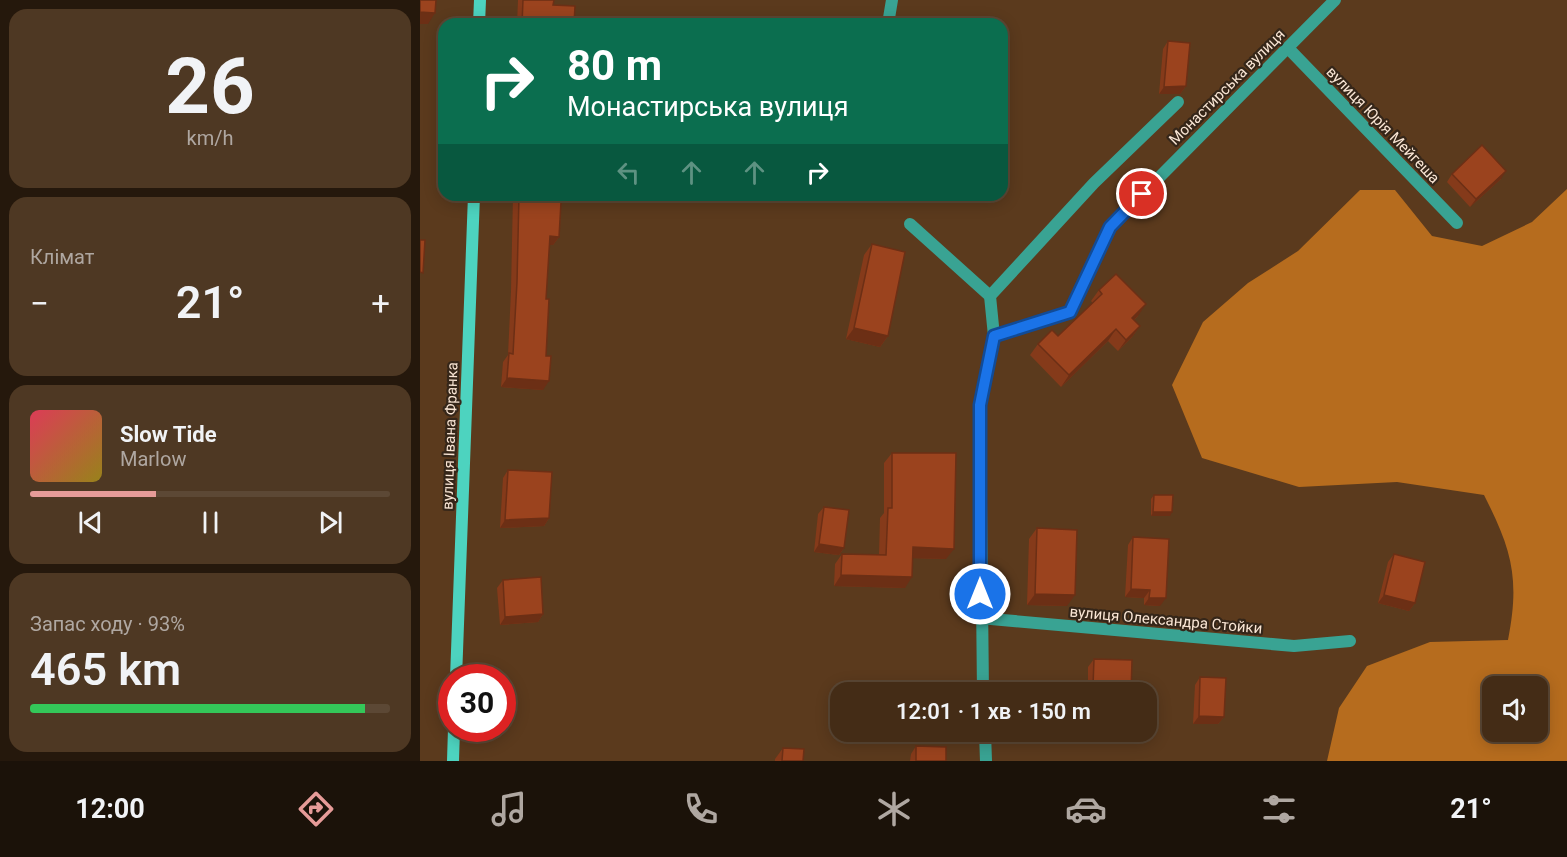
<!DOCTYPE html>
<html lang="uk">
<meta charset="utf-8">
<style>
body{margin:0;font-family:Roboto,sans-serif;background:#4e3823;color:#f1f3f6;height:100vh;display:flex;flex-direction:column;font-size:22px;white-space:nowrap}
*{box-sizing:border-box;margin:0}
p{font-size:20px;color:#afa7a1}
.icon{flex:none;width:33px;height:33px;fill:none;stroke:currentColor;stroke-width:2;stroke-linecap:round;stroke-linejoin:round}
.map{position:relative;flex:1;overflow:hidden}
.side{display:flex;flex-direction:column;gap:9px;padding:9px;background:#25180c;width:420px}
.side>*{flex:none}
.guide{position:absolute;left:18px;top:18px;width:570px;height:183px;border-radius:18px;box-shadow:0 3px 15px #0003,0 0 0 2px #5c4835;background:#0b6e4f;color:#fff;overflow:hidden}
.controls{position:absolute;left:1062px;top:676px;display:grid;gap:12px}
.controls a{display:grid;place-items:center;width:66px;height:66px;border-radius:12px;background:#442c16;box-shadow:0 3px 15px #0003,0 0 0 2px #5c4835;font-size:30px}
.speed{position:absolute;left:18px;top:664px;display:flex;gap:12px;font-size:30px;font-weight:700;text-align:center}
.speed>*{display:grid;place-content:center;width:78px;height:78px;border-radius:50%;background:#442c16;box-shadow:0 3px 15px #0003,0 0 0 2px #5c4835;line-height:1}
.speed .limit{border:9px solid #d22;background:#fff;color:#111}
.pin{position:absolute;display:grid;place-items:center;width:51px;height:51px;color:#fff;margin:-26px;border:3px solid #fff;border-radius:50%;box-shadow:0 2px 6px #0007}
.me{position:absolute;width:66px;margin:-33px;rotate:0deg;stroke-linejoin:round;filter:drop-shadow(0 0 4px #0008)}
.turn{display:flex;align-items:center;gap:21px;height:126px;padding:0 30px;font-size:27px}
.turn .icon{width:78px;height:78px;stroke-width:2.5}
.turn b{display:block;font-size:42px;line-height:51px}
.lanes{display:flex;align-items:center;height:57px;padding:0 30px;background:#0003;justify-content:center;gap:30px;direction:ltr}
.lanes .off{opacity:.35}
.big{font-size:45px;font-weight:600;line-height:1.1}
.side .card{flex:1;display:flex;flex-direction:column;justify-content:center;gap:9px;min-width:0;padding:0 21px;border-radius:18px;background:#4e3823}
.side .dial{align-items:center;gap:0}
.dial b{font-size:78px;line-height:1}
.song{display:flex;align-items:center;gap:18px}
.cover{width:72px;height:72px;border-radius:9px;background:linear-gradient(135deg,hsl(350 70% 55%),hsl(50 70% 35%))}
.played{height:6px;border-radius:3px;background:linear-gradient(90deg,#e69b98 35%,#5c4835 35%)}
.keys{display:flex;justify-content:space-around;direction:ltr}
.heat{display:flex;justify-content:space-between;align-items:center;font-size:33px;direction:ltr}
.charge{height:9px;border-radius:4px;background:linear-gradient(90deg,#34c759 93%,#5c4835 0)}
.trip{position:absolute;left:410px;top:682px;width:327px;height:60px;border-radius:18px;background:#442c16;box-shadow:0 3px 15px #0003,0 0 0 2px #5c4835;font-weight:600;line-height:60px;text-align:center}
.tabs{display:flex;height:96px;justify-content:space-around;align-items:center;background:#1b1209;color:#afa7a1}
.tabs .icon{width:42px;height:42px}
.tabs .on{color:#e69b98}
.tabs b{font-size:27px;color:#f1f3f6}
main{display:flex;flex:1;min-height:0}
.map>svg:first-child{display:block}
.forest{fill:#b66c1e;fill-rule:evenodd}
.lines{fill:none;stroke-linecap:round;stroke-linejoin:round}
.lane{stroke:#39a393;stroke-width:12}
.street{stroke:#39a393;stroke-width:12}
.secondary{stroke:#4dd3bf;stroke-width:12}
.wall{fill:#853a1a}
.shaded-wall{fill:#6c2f15}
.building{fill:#9b431e;stroke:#6c2f15;stroke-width:1.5}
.route-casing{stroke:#114b97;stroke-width:15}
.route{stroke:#1a73e8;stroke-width:10}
.labels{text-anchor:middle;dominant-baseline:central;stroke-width:4.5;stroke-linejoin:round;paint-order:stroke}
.street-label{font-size:15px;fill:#fae6d5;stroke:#352619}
</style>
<main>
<section class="side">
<div class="card dial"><b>26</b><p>km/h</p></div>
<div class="card"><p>Клімат</p>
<div class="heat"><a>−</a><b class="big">21°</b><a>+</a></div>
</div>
<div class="card">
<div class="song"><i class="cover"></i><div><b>Slow Tide</b><p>Marlow</p></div></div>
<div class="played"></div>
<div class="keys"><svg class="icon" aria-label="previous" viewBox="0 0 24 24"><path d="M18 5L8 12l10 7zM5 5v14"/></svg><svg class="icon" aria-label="pause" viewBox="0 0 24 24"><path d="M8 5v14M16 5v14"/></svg><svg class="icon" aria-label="next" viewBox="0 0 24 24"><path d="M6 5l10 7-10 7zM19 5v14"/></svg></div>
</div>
<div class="card"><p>Запас ходу · 93%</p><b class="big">465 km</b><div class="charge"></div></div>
</section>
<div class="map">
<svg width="1147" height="761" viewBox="0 0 1147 761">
<rect width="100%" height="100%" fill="#5b3a1d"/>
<path class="forest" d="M1147,189V761H907L919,708L947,666L1010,642L1088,640C1100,579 1092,550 1064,495L977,482L879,487L782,458L752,385L783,322L828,283L878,251L940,190H975L1012,236L1062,246L1112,222ZM1072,687H1118V732H1072Z"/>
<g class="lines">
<g class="lane">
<path d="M468,24L472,0"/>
<path d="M490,224L570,296"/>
<path d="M574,336L570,296L674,183L758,102"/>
</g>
<g class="street">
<path d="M868,48L1037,223"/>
<path d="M560,618L874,646L930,641"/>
<path d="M563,693L560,405L574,336L650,312L690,227L915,0"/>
<path d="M565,732L566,761"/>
</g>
<g class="secondary">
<path d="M59,24L60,0"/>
<path d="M36,678L54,195"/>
<path d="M33,761L34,729"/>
</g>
</g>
<g class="wall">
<path d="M98,0H134L133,5L154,24H97Z"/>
<path d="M748,41L766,86L760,94H739L743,49Z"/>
<path d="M1032,174L1081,179L1050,207L1027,182Z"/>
<path d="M93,195H127V202L139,237L133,245H129L126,299L123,390L81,387L83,362L88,355L91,291Z"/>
<path d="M452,244L468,336L460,347L426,339L444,255Z"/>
<path d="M679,290L718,316L714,320L720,326L712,337L698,351L688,341L641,387L610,355L618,344L638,336L673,303L671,301Z"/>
<path d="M472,453L526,559L492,558L485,588L414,586L415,564L422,554L459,555L460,518L464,513V463Z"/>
<path d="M88,470L129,518L124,526L80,528L83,478Z"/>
<path d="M734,495L750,516H731V499Z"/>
<path d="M404,507L424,548L419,555L394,552L398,514Z"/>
<path d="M617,528L647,606L607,605L609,539Z"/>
<path d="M713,537L740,606L724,605V598L705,597L708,545Z"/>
<path d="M974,554L995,603L989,611L958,603L968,562Z"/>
<path d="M83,580L123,614L118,622L80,625L77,588Z"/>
<path d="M674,659L711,693H668V667Z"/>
<path d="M780,677L804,717L798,724H773L775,685Z"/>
<path d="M496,746L526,761H490L491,754Z"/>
<path d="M363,748L383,761H355V759Z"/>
</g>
<g class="shaded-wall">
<path d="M0,12L15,13L8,24H0Z"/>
<path d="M766,86L760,94H739L744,87Z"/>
<path d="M1086,171L1081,179L1050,207L1056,199Z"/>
<path d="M130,236L139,237L133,245H124Z"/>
<path d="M726,304L718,316L704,329L712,318Z"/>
<path d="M720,326L712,337L698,351L706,340Z"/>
<path d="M434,328L468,336L460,347L426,339Z"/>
<path d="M696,329L688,341L641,387L649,375Z"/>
<path d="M87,378L129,381L123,390L81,387Z"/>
<path d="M733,512H752L750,516H731Z"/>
<path d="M129,518L124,526L80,528L85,520Z"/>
<path d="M399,544L424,548L419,555L394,552Z"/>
<path d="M493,547L534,549L526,559L485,558Z"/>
<path d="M421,575L492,577L485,588L414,586Z"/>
<path d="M711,589L730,590L724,598L705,597Z"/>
<path d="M615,594L655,595L647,606L607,605Z"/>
<path d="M964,595L995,603L989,611L958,603Z"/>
<path d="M729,598H746L740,606L724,605Z"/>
<path d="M123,614L118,622L80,625L85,617Z"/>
<path d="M673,686H685L680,693H668Z"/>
<path d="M779,716L804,717L798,724H773Z"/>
</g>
<g class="building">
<path d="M0,0H16L15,13L0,12Z"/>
<path d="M103,0H134L133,5L155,6L154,24H102Z"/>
<path d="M748,41L770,43L766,86L744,87Z"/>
<path d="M1062,145L1086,171L1056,199L1032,174Z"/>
<path d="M99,195H127V202H141L139,237L130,236L126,299H129L126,356H131L129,381L87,378L89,353L93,354L97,282Z"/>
<path d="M0,240H5L3,273L0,272Z"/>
<path d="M452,244L485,252L468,336L434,328Z"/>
<path d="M696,274L726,304L712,318L720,326L706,340L696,329L649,375L618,344L632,330L638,336L682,294L679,290Z"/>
<path d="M472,453H536L534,549L493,547L492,577L421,575L422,554L466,555L468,508H472Z"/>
<path d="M88,470L132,472L129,518L85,520Z"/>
<path d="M734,495H753L752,512H733Z"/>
<path d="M404,507L429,510L424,548L399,544Z"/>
<path d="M617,528L657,530L655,595L615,594Z"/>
<path d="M713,537L749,539L746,598H729L730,590L711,589Z"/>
<path d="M974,554L1005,562L995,603L964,595Z"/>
<path d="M121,577L123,614L85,617L83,580Z"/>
<path d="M674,659L712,660L711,693H685V686H673Z"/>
<path d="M780,677L806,678L804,717L779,716Z"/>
<path d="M496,746L526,747V761H496Z"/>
<path d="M363,748L384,749L383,761H362Z"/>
</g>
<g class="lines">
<defs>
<path id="route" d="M560,594V405L574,336L650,312L690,227L722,194"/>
</defs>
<use href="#route" class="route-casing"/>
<use href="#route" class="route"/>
</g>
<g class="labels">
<g class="street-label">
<text transform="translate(807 87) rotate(-45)">Монастирська вулиця</text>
<text transform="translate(963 125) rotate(46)">вулиця Юрія Мейгеша</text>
<text transform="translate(30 436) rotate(-88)">вулиця Івана Франка</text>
<text transform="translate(746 620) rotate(5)">вулиця Олександра Стойки</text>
</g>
</g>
</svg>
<div class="controls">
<a><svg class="icon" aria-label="sound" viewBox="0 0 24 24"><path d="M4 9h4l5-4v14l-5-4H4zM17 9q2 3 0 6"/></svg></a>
</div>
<div class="speed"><div class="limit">30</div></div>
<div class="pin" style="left:722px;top:194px;background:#d93025"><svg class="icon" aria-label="arrive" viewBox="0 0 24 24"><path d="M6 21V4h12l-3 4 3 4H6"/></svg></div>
<svg class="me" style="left:560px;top:594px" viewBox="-20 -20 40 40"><circle r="17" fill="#1a73e8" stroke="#fff" stroke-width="3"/><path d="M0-11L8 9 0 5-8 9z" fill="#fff"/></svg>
<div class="trip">12:01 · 1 хв · 150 m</div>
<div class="guide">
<div class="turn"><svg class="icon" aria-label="right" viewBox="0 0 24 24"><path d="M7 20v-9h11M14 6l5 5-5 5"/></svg><div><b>80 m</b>Монастирська вулиця</div></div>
<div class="lanes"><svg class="icon off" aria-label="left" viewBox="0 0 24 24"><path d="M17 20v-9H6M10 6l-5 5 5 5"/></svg><svg class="icon off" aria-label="ahead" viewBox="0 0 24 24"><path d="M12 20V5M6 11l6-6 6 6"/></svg><svg class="icon off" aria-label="ahead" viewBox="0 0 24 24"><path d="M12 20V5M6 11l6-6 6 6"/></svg><svg class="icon" aria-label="right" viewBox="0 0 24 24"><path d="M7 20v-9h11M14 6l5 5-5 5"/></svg></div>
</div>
</div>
</main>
<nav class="tabs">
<b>12:00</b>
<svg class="icon on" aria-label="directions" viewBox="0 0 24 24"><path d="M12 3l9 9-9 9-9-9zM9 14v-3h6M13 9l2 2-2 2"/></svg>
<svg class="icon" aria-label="music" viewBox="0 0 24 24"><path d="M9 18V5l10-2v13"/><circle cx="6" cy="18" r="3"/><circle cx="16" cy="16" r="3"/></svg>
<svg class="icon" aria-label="phone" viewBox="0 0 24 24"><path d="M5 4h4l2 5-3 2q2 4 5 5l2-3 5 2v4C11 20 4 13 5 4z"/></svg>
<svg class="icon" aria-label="climate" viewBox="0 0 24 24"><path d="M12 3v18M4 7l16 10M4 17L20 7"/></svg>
<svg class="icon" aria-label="car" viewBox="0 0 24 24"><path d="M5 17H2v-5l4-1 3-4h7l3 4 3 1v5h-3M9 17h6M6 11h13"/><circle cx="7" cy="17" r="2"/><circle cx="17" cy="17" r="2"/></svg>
<svg class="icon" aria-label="filters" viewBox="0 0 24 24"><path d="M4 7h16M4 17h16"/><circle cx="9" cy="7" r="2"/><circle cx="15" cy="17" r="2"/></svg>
<b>21°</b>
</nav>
